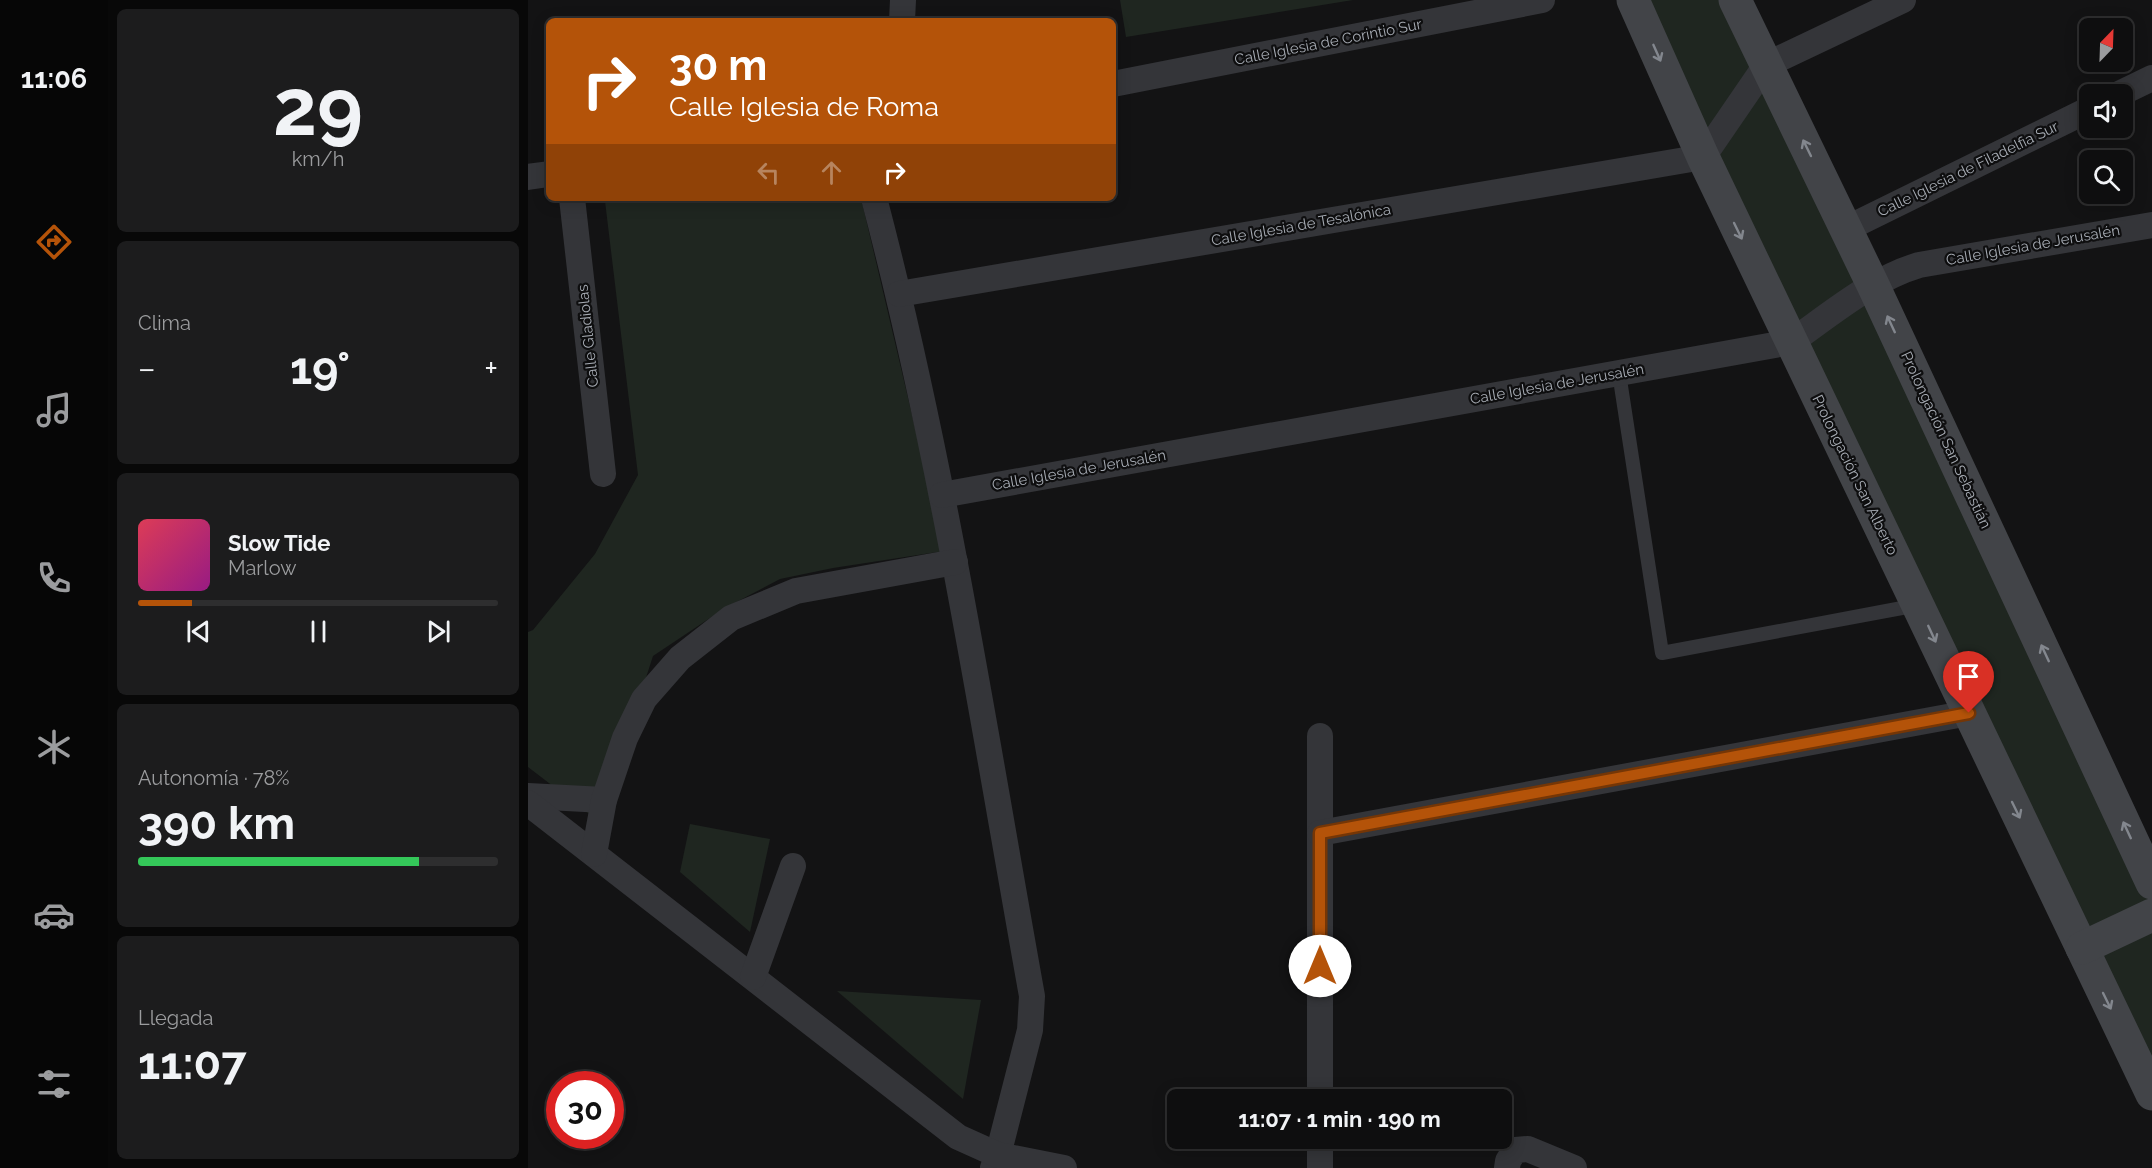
<!DOCTYPE html>
<html lang="es">
<meta charset="utf-8">
<style>
body{margin:0;font-family:Raleway,sans-serif;background:#1c1c1d;color:#f1f3f6;height:100vh;display:flex;flex-direction:column;font-size:22px;white-space:nowrap}
*{box-sizing:border-box;margin:0}
p{font-size:20px;color:#9b9c9e}
.icon{flex:none;width:33px;height:33px;fill:none;stroke:currentColor;stroke-width:2;stroke-linecap:round;stroke-linejoin:round}
.map{position:relative;flex:1;overflow:hidden}
.panel{display:flex;flex-direction:column;gap:9px;padding:9px;background:#080808;width:420px}
.panel>*{flex:none}
.banner{position:absolute;left:18px;top:18px;width:570px;height:183px;border-radius:9px;box-shadow:0 3px 15px #0003,0 0 0 2px #2e2e2f;background:#b45309;color:#fff;overflow:hidden}
.needle{width:39px;rotate:23deg}
.controls{position:absolute;left:1551px;top:18px;display:grid;gap:12px}
.controls a{display:grid;place-items:center;width:54px;height:54px;border-radius:9px;background:#0e0e0f;box-shadow:0 3px 15px #0003,0 0 0 2px #2e2e2f;font-size:30px}
.speed{position:absolute;left:18px;top:1071px;display:flex;gap:12px;font-size:30px;font-weight:700;text-align:center}
.speed>*{display:grid;place-content:center;width:78px;height:78px;border-radius:50%;background:#0e0e0f;box-shadow:0 3px 15px #0003,0 0 0 2px #2e2e2f;line-height:1}
.speed .limit{border:9px solid #d22;background:#fff;color:#111}
.pin{position:absolute;display:grid;place-items:center;width:51px;height:51px;color:#fff;margin:-62px -26px;border-radius:50% 50% 50% 0;rotate:-45deg;box-shadow:0 0 6px #0007}
.pin .icon{rotate:45deg}
.me{position:absolute;width:66px;margin:-33px;rotate:0deg;stroke-linejoin:round;filter:drop-shadow(0 0 4px #0008)}
.turn{display:flex;align-items:center;gap:21px;height:126px;padding:0 24px;font-size:27px}
.turn .icon{width:78px;height:78px;stroke-width:2.5}
.turn b{display:block;font-size:42px;line-height:51px}
.lanes{display:flex;align-items:center;height:57px;padding:0 24px;background:#0003;justify-content:center;gap:30px;direction:ltr}
.lanes .off{opacity:.35}
.big{font-size:45px;font-weight:700;line-height:1.1}
.panel .tile{flex:1;display:flex;flex-direction:column;justify-content:center;gap:9px;min-width:0;padding:0 21px;border-radius:9px;background:#1c1c1d}
.panel .dial{align-items:center;gap:0}
.dial b{font-size:78px;line-height:1}
.song{display:flex;align-items:center;gap:18px}
.cover{width:72px;height:72px;border-radius:9px;background:linear-gradient(135deg,hsl(350 70% 55%),hsl(310 70% 35%))}
.played{height:6px;border-radius:3px;background:linear-gradient(90deg,#b45309 15%,#2e2e2f 15%)}
.keys{display:flex;justify-content:space-around;direction:ltr}
.heat{display:flex;justify-content:space-between;align-items:center;font-size:33px;direction:ltr}
.charge{height:9px;border-radius:4px;background:linear-gradient(90deg,#34c759 78%,#2e2e2f 0)}
.trip{position:absolute;left:639px;top:1089px;width:345px;height:60px;border-radius:9px;background:#0e0e0f;box-shadow:0 3px 15px #0003,0 0 0 2px #2e2e2f;font-weight:700;line-height:60px;text-align:center}
main{display:flex;flex:1;min-height:0}
.tabs{display:flex;flex-direction:column;width:108px;justify-content:space-around;align-items:center;background:#060606;color:#9b9c9e}
.tabs .icon{width:42px;height:42px}
.tabs .current{color:#b45309}
.tabs b{font-size:27px;color:#f1f3f6}
.map>svg:first-child{display:block}
.green{fill:#1f2620}
.lines{fill:none;stroke-linecap:round;stroke-linejoin:round}
.service{stroke:#343539;stroke-width:14}
.minor{stroke:#343539;stroke-width:26}
.secondary{stroke:#424448;stroke-width:33}
.oneway{stroke:#83878e}
.route-casing{stroke:#753606;stroke-width:15}
.route{stroke:#b45309;stroke-width:10}
.labels{text-anchor:middle;dominant-baseline:central;stroke-width:4.5;stroke-linejoin:round;paint-order:stroke}
.street-label{font-size:15px;fill:#a6abb3;stroke:#0e0e0f}
</style>
<main>
<nav class="tabs">
<b>11:06</b>
<svg class="icon current" aria-label="directions" viewBox="0 0 24 24"><path d="M12 3l9 9-9 9-9-9zM9 14v-3h6M13 9l2 2-2 2"/></svg>
<svg class="icon" aria-label="music" viewBox="0 0 24 24"><path d="M9 18V5l10-2v13"/><circle cx="6" cy="18" r="3"/><circle cx="16" cy="16" r="3"/></svg>
<svg class="icon" aria-label="phone" viewBox="0 0 24 24"><path d="M5 4h4l2 5-3 2q2 4 5 5l2-3 5 2v4C11 20 4 13 5 4z"/></svg>
<svg class="icon" aria-label="climate" viewBox="0 0 24 24"><path d="M12 3v18M4 7l16 10M4 17L20 7"/></svg>
<svg class="icon" aria-label="car" viewBox="0 0 24 24"><path d="M5 17H2v-5l4-1 3-4h7l3 4 3 1v5h-3M9 17h6M6 11h13"/><circle cx="7" cy="17" r="2"/><circle cx="17" cy="17" r="2"/></svg>
<svg class="icon" aria-label="filters" viewBox="0 0 24 24"><path d="M4 7h16M4 17h16"/><circle cx="9" cy="7" r="2"/><circle cx="15" cy="17" r="2"/></svg>
</nav>
<section class="panel">
<div class="tile dial"><b>29</b><p>km/h</p></div>
<div class="tile"><p>Clima</p>
<div class="heat"><a>−</a><b class="big">19°</b><a>+</a></div>
</div>
<div class="tile">
<div class="song"><i class="cover"></i><div><b>Slow Tide</b><p>Marlow</p></div></div>
<div class="played"></div>
<div class="keys"><svg class="icon" aria-label="previous" viewBox="0 0 24 24"><path d="M18 5L8 12l10 7zM5 5v14"/></svg><svg class="icon" aria-label="pause" viewBox="0 0 24 24"><path d="M8 5v14M16 5v14"/></svg><svg class="icon" aria-label="next" viewBox="0 0 24 24"><path d="M6 5l10 7-10 7zM19 5v14"/></svg></div>
</div>
<div class="tile"><p>Autonomía · 78%</p><b class="big">390 km</b><div class="charge"></div></div>
<div class="tile"><p>Llegada</p><b class="big">11:07</b></div>
</section>
<div class="map">
<svg width="1624" height="1168" viewBox="0 0 1624 1168">
<rect width="100%" height="100%" fill="#131314"/>
<g class="green">
<path d="M592,0H825L598,37Z"/>
<path d="M1112,0H1198L1624,899V1074Z"/>
<path d="M96,198H333L416,551L305,568L252,579L197,608L125,656L101,730L64,816L0,767V632L5,630L67,554L110,475L77,201Z"/>
<path d="M162,824L242,839L222,932L152,872Z"/>
<path d="M309,991L453,1000L435,1099Z"/>
</g>
<g class="lines">
<path class="service" d="M1091,373L1134,653L1390,605"/>
<g class="minor">
<path d="M374,21L375,0"/>
<path d="M585,84L1014,0"/>
<path d="M1591,94L1624,78"/>
<path d="M0,177L21,174"/>
<path d="M44,198L75,474"/>
<path d="M346,198C415,460 456,729 504,996L502,1030L470,1155L465,1168"/>
<path d="M1318,229L1562,109"/>
<path d="M371,294L1175,157L1238,65L1375,0"/>
<path d="M414,495L1263,342C1303,314 1344,279 1391,265L1624,225"/>
<path d="M792,736V1100"/>
<path d="M0,796L76,800"/>
<path d="M0,803L430,1137L470,1155L536,1168"/>
<path d="M792,833L1441,713"/>
<path d="M66,854L76,800L97,738L116,699L152,658L203,618L268,591L427,562"/>
<path d="M225,977L265,866"/>
<path d="M792,1138V1168"/>
<path d="M979,1168L980,1161L987,1150L1000,1149L1046,1168"/>
</g>
<g class="secondary">
<path d="M1105,0L1175,157L1624,1094"/>
<path d="M1207,0L1345,285L1624,883"/>
<path d="M1554,948L1624,915"/>
</g>
</g>
<defs><path id="oneway-shaft" d="M-6 0H5M1.5-3L5.5 0L1.5 3" fill="none" stroke-width="1.6" stroke-linecap="round" stroke-linejoin="round" transform="scale(1.5)"/></defs>
<g class="oneway">
<use href="#oneway-shaft" transform="translate(1129 53) rotate(66)"/>
<use href="#oneway-shaft" transform="translate(1279 148) rotate(-116)"/>
<use href="#oneway-shaft" transform="translate(1210 231) rotate(64)"/>
<use href="#oneway-shaft" transform="translate(1363 324) rotate(-115)"/>
<use href="#oneway-shaft" transform="translate(1404 634) rotate(65)"/>
<use href="#oneway-shaft" transform="translate(1517 653) rotate(-115)"/>
<use href="#oneway-shaft" transform="translate(1488 810) rotate(64)"/>
<use href="#oneway-shaft" transform="translate(1599 830) rotate(-115)"/>
<use href="#oneway-shaft" transform="translate(1579 1001) rotate(64)"/>
</g>
<g class="lines">
<defs>
<path id="route" d="M792,966V833L1441,713"/>
</defs>
<use href="#route" class="route-casing"/>
<use href="#route" class="route"/>
</g>
<g class="labels">
<g class="street-label">
<text transform="translate(800 42) rotate(-11)">Calle Iglesia de Corintio Sur</text>
<text transform="translate(1440 169) rotate(-26)">Calle Iglesia de Filadelfia Sur</text>
<text transform="translate(773 225) rotate(-10)">Calle Iglesia de Tesalónica</text>
<text transform="translate(1505 245) rotate(-10)">Calle Iglesia de Jerusalén</text>
<text transform="translate(60 336) rotate(-96)">Calle Gladiolas</text>
<text transform="translate(1029 384) rotate(-10)">Calle Iglesia de Jerusalén</text>
<text transform="translate(1418 440) rotate(65)">Prolongación San Sebastián</text>
<text transform="translate(551 470) rotate(-10)">Calle Iglesia de Jerusalén</text>
<text transform="translate(1327 475) rotate(64)">Prolongación San Alberto</text>
</g>
</g>
</svg>
<div class="controls">
<a><svg class="needle" viewBox="-14 -14 28 28"><path d="M0-13l5 13h-10z" fill="#e53935"/><path d="M0 13l5-13h-10z" fill="#9b9c9e"/></svg></a>
<a><svg class="icon" aria-label="sound" viewBox="0 0 24 24"><path d="M4 9h4l5-4v14l-5-4H4zM17 9q2 3 0 6"/></svg></a>
<a><svg class="icon" aria-label="search" viewBox="0 0 24 24"><circle cx="10" cy="10" r="6"/><path d="M15 15l6 6"/></svg></a>
</div>
<div class="speed"><div class="limit">30</div></div>
<div class="pin" style="left:1441px;top:713px;background:#d93025"><svg class="icon" aria-label="arrive" viewBox="0 0 24 24"><path d="M6 21V4h12l-3 4 3 4H6"/></svg></div>
<svg class="me" style="left:792px;top:966px" viewBox="-20 -20 40 40"><circle r="19" fill="#fff"/><path d="M0-13L10 11 0 6-10 11z" fill="#b45309"/></svg>
<div class="trip">11:07 · 1 min · 190 m</div>
<div class="banner">
<div class="turn"><svg class="icon" aria-label="right" viewBox="0 0 24 24"><path d="M7 20v-9h11M14 6l5 5-5 5"/></svg><div><b>30 m</b>Calle Iglesia de Roma</div></div>
<div class="lanes"><svg class="icon off" aria-label="left" viewBox="0 0 24 24"><path d="M17 20v-9H6M10 6l-5 5 5 5"/></svg><svg class="icon off" aria-label="ahead" viewBox="0 0 24 24"><path d="M12 20V5M6 11l6-6 6 6"/></svg><svg class="icon" aria-label="right" viewBox="0 0 24 24"><path d="M7 20v-9h11M14 6l5 5-5 5"/></svg></div>
</div>
</div>
</main>
